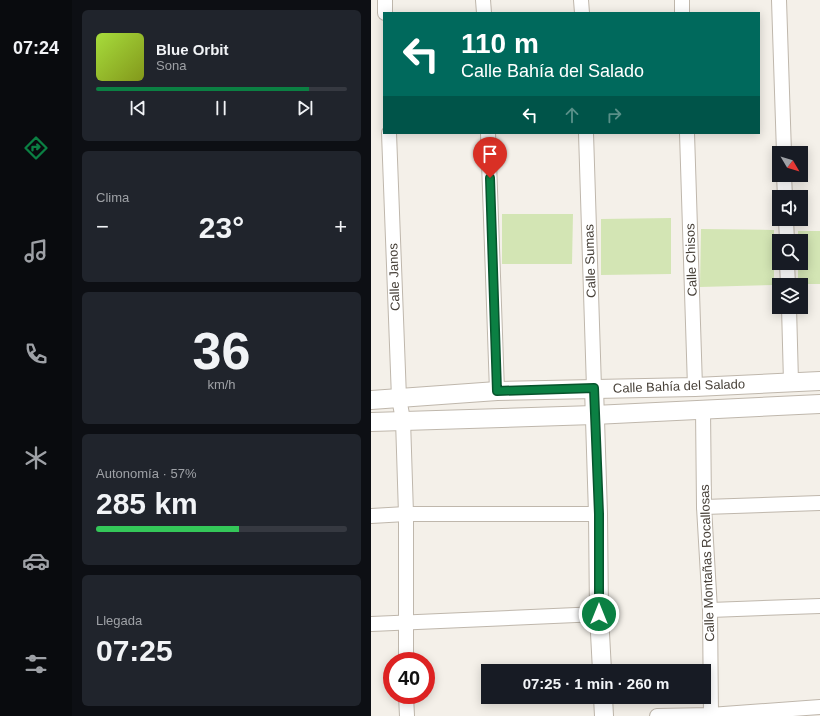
<!DOCTYPE html>
<html lang="es">
<meta charset="utf-8">
<style>
body{margin:0;font-family:Helvetica,sans-serif;background:#20242c;color:#f1f3f6;height:100vh;display:flex;flex-direction:column;font-size:15px;white-space:nowrap}
*{box-sizing:border-box;margin:0}
p{font-size:13px;color:#9ea1a6}
.icon{flex:none;width:22px;height:22px;fill:none;stroke:currentColor;stroke-width:2;stroke-linecap:round;stroke-linejoin:round}
.map{position:relative;flex:1;overflow:hidden}
.sheet{display:flex;flex-direction:column;gap:10px;padding:10px;background:#0d0f14;width:299px}
.sheet>*{flex:none}
.banner{position:absolute;left:12px;top:12px;width:377px;height:122px;border-radius:0px;box-shadow:0 2px 10px #0003;background:#00695c;color:#fff;overflow:hidden}
.needle{width:26px;rotate:128deg}
.tools{position:absolute;left:401px;top:146px;display:grid;gap:8px}
.tools a{display:grid;place-items:center;width:36px;height:36px;border-radius:0px;background:#171b24;box-shadow:0 2px 10px #0003;font-size:20px}
.speed{position:absolute;left:12px;top:652px;display:flex;gap:8px;font-size:20px;font-weight:700;text-align:center}
.speed>*{display:grid;place-content:center;width:52px;height:52px;border-radius:50%;background:#171b24;box-shadow:0 2px 10px #0003;line-height:1}
.speed .limit{border:6px solid #d22;background:#fff;color:#111}
.pin{position:absolute;display:grid;place-items:center;width:34px;height:34px;color:#fff;margin:-41px -17px;border-radius:50% 50% 50% 0;rotate:-45deg;box-shadow:0 0 4px #0007}
.pin .icon{rotate:45deg}
.me{position:absolute;width:44px;margin:-22px;rotate:0deg;stroke-linejoin:round;filter:drop-shadow(0 0 3px #0008)}
.turn{display:flex;align-items:center;gap:14px;height:84px;padding:0 12px;font-size:18px}
.turn .icon{width:52px;height:52px;stroke-width:2.5}
.turn b{display:block;font-size:28px;line-height:34px}
.lanes{display:flex;align-items:center;height:38px;padding:0 12px;background:#0003;justify-content:center;gap:20px;direction:ltr}
.lanes .off{opacity:.35}
.big{font-size:30px;font-weight:700;line-height:1.1}
.sheet .widget{flex:1;display:flex;flex-direction:column;justify-content:center;gap:6px;min-width:0;padding:0 14px;border-radius:6px;background:#20242c}
.sheet .dial{align-items:center;gap:0}
.dial b{font-size:52px;line-height:1}
.song{display:flex;align-items:center;gap:12px}
.cover{width:48px;height:48px;border-radius:6px;background:linear-gradient(135deg,hsl(80 70% 55%),hsl(70 70% 35%))}
.played{height:4px;border-radius:2px;background:linear-gradient(90deg,#0b8043 85%,#363941 85%)}
.keys{display:flex;justify-content:space-around;direction:ltr}
.heat{display:flex;justify-content:space-between;align-items:center;font-size:22px;direction:ltr}
.charge{height:6px;border-radius:3px;background:linear-gradient(90deg,#34c759 57%,#363941 0)}
.trip{position:absolute;left:110px;top:664px;width:230px;height:40px;border-radius:0px;background:#171b24;box-shadow:0 2px 10px #0003;font-weight:700;line-height:40px;text-align:center}
main{display:flex;flex:1;min-height:0}
.menu{display:flex;flex-direction:column;width:72px;justify-content:space-around;align-items:center;background:#090b0e;color:#9ea1a6}
.menu .icon{width:28px;height:28px}
.menu .on{color:#0b8043}
.menu b{font-size:18px;color:#f1f3f6}
.map>svg:first-child{display:block}
.green{fill:#d3e5b4}
.lines{fill:none;stroke-linecap:round;stroke-linejoin:round}
.minor-casing{stroke:#bfb7ac;stroke-width:16}
.tertiary-casing{stroke:#bfb7ac;stroke-width:20}
.minor{stroke:#fff;stroke-width:14}
.tertiary{stroke:#fff;stroke-width:18}
.route-casing{stroke:#07532c;stroke-width:10}
.route{stroke:#0b8043;stroke-width:7}
.labels{text-anchor:middle;dominant-baseline:central;stroke-width:3;stroke-linejoin:round;paint-order:stroke}
.street-label{font-size:13px;fill:#474038;stroke:#fff}
</style>
<main>
<nav class="menu">
<b>07:24</b>
<svg class="icon on" aria-label="directions" viewBox="0 0 24 24"><path d="M12 3l9 9-9 9-9-9zM9 14v-3h6M13 9l2 2-2 2"/></svg>
<svg class="icon" aria-label="music" viewBox="0 0 24 24"><path d="M9 18V5l10-2v13"/><circle cx="6" cy="18" r="3"/><circle cx="16" cy="16" r="3"/></svg>
<svg class="icon" aria-label="phone" viewBox="0 0 24 24"><path d="M5 4h4l2 5-3 2q2 4 5 5l2-3 5 2v4C11 20 4 13 5 4z"/></svg>
<svg class="icon" aria-label="climate" viewBox="0 0 24 24"><path d="M12 3v18M4 7l16 10M4 17L20 7"/></svg>
<svg class="icon" aria-label="car" viewBox="0 0 24 24"><path d="M5 17H2v-5l4-1 3-4h7l3 4 3 1v5h-3M9 17h6M6 11h13"/><circle cx="7" cy="17" r="2"/><circle cx="17" cy="17" r="2"/></svg>
<svg class="icon" aria-label="filters" viewBox="0 0 24 24"><path d="M4 7h16M4 17h16"/><circle cx="9" cy="7" r="2"/><circle cx="15" cy="17" r="2"/></svg>
</nav>
<section class="sheet">
<div class="widget">
<div class="song"><i class="cover"></i><div><b>Blue Orbit</b><p>Sona</p></div></div>
<div class="played"></div>
<div class="keys"><svg class="icon" aria-label="previous" viewBox="0 0 24 24"><path d="M18 5L8 12l10 7zM5 5v14"/></svg><svg class="icon" aria-label="pause" viewBox="0 0 24 24"><path d="M8 5v14M16 5v14"/></svg><svg class="icon" aria-label="next" viewBox="0 0 24 24"><path d="M6 5l10 7-10 7zM19 5v14"/></svg></div>
</div>
<div class="widget"><p>Clima</p>
<div class="heat"><a>−</a><b class="big">23°</b><a>+</a></div>
</div>
<div class="widget dial"><b>36</b><p>km/h</p></div>
<div class="widget"><p>Autonomía · 57%</p><b class="big">285 km</b><div class="charge"></div></div>
<div class="widget"><p>Llegada</p><b class="big">07:25</b></div>
</section>
<div class="map">
<svg width="449" height="716" viewBox="0 0 449 716">
<rect width="100%" height="100%" fill="#f4f0e9"/>
<g class="green">
<path d="M131,214H202L201,264H131Z"/>
<path d="M300,218V274L230,275V219Z"/>
<path d="M330,229L403,230V285L329,287Z"/>
<path d="M427,231H449V284H427V263H430V241H427Z"/>
</g>
<g class="lines">
<defs>
<g id="minor">
<path d="M14,0V13"/>
<path d="M112,0L113,13"/>
<path d="M210,0L211,13"/>
<path d="M311,0V13"/>
<path d="M408,0L413,153"/>
<path d="M18,133L28,398L32,420L35,514V661"/>
<path d="M117,133L126,391"/>
<path d="M215,133L223,388"/>
<path d="M316,133L324,387"/>
<path d="M413,175L414,197"/>
<path d="M415,219L416,241"/>
<path d="M416,263L417,285"/>
<path d="M418,307L420,382"/>
<path d="M332,409L333,507L339,610L340,716"/>
<path d="M333,507L449,503"/>
<path d="M0,516L35,514H227"/>
<path d="M339,610L449,606"/>
<path d="M0,624L228,614"/>
<path d="M35,695L36,716"/>
<path d="M286,716L339,715L449,707"/>
</g>
<g id="tertiary">
<path d="M223,388L227,514L228,614L231,671"/>
<path d="M0,400L126,391L324,387L449,381"/>
<path d="M0,422L223,415L449,404"/>
<path d="M232,697L233,716"/>
</g>
</defs>
<use href="#minor" class="minor-casing"/>
<use href="#tertiary" class="tertiary-casing"/>
<use href="#minor" class="minor"/>
<use href="#tertiary" class="tertiary"/>
</g>
<g class="lines">
<defs>
<path id="route" d="M119,178L126,391L223,388L228,514V614"/>
</defs>
<use href="#route" class="route-casing"/>
<use href="#route" class="route"/>
</g>
<g class="labels">
<g class="street-label">
<text transform="translate(320 260) rotate(-92)">Calle Chisos</text>
<text transform="translate(219 261) rotate(-92)">Calle Sumas</text>
<text transform="translate(23 277) rotate(-92)">Calle Janos</text>
<text transform="translate(308 386) rotate(-2)">Calle Bahía del Salado</text>
<text transform="translate(336 563) rotate(-92)">Calle Montañas Rocallosas</text>
</g>
</g>
</svg>
<div class="tools">
<a><svg class="needle" viewBox="-14 -14 28 28"><path d="M0-13l5 13h-10z" fill="#e53935"/><path d="M0 13l5-13h-10z" fill="#9ea1a6"/></svg></a>
<a><svg class="icon" aria-label="sound" viewBox="0 0 24 24"><path d="M4 9h4l5-4v14l-5-4H4zM17 9q2 3 0 6"/></svg></a>
<a><svg class="icon" aria-label="search" viewBox="0 0 24 24"><circle cx="10" cy="10" r="6"/><path d="M15 15l6 6"/></svg></a>
<a><svg class="icon" aria-label="layers" viewBox="0 0 24 24"><path d="M12 4l9 5-9 5-9-5zM3 14l9 5 9-5"/></svg></a>
</div>
<div class="speed"><div class="limit">40</div></div>
<div class="pin" style="left:119px;top:178px;background:#d93025"><svg class="icon" aria-label="arrive" viewBox="0 0 24 24"><path d="M6 21V4h12l-3 4 3 4H6"/></svg></div>
<svg class="me" style="left:228px;top:614px" viewBox="-20 -20 40 40"><circle r="17" fill="#0b8043" stroke="#fff" stroke-width="3"/><path d="M0-11L8 9 0 5-8 9z" fill="#fff"/></svg>
<div class="trip">07:25 · 1 min · 260 m</div>
<div class="banner">
<div class="turn"><svg class="icon" aria-label="left" viewBox="0 0 24 24"><path d="M17 20v-9H6M10 6l-5 5 5 5"/></svg><div><b>110 m</b>Calle Bahía del Salado</div></div>
<div class="lanes"><svg class="icon" aria-label="left" viewBox="0 0 24 24"><path d="M17 20v-9H6M10 6l-5 5 5 5"/></svg><svg class="icon off" aria-label="ahead" viewBox="0 0 24 24"><path d="M12 20V5M6 11l6-6 6 6"/></svg><svg class="icon off" aria-label="right" viewBox="0 0 24 24"><path d="M7 20v-9h11M14 6l5 5-5 5"/></svg></div>
</div>
</div>
</main>
